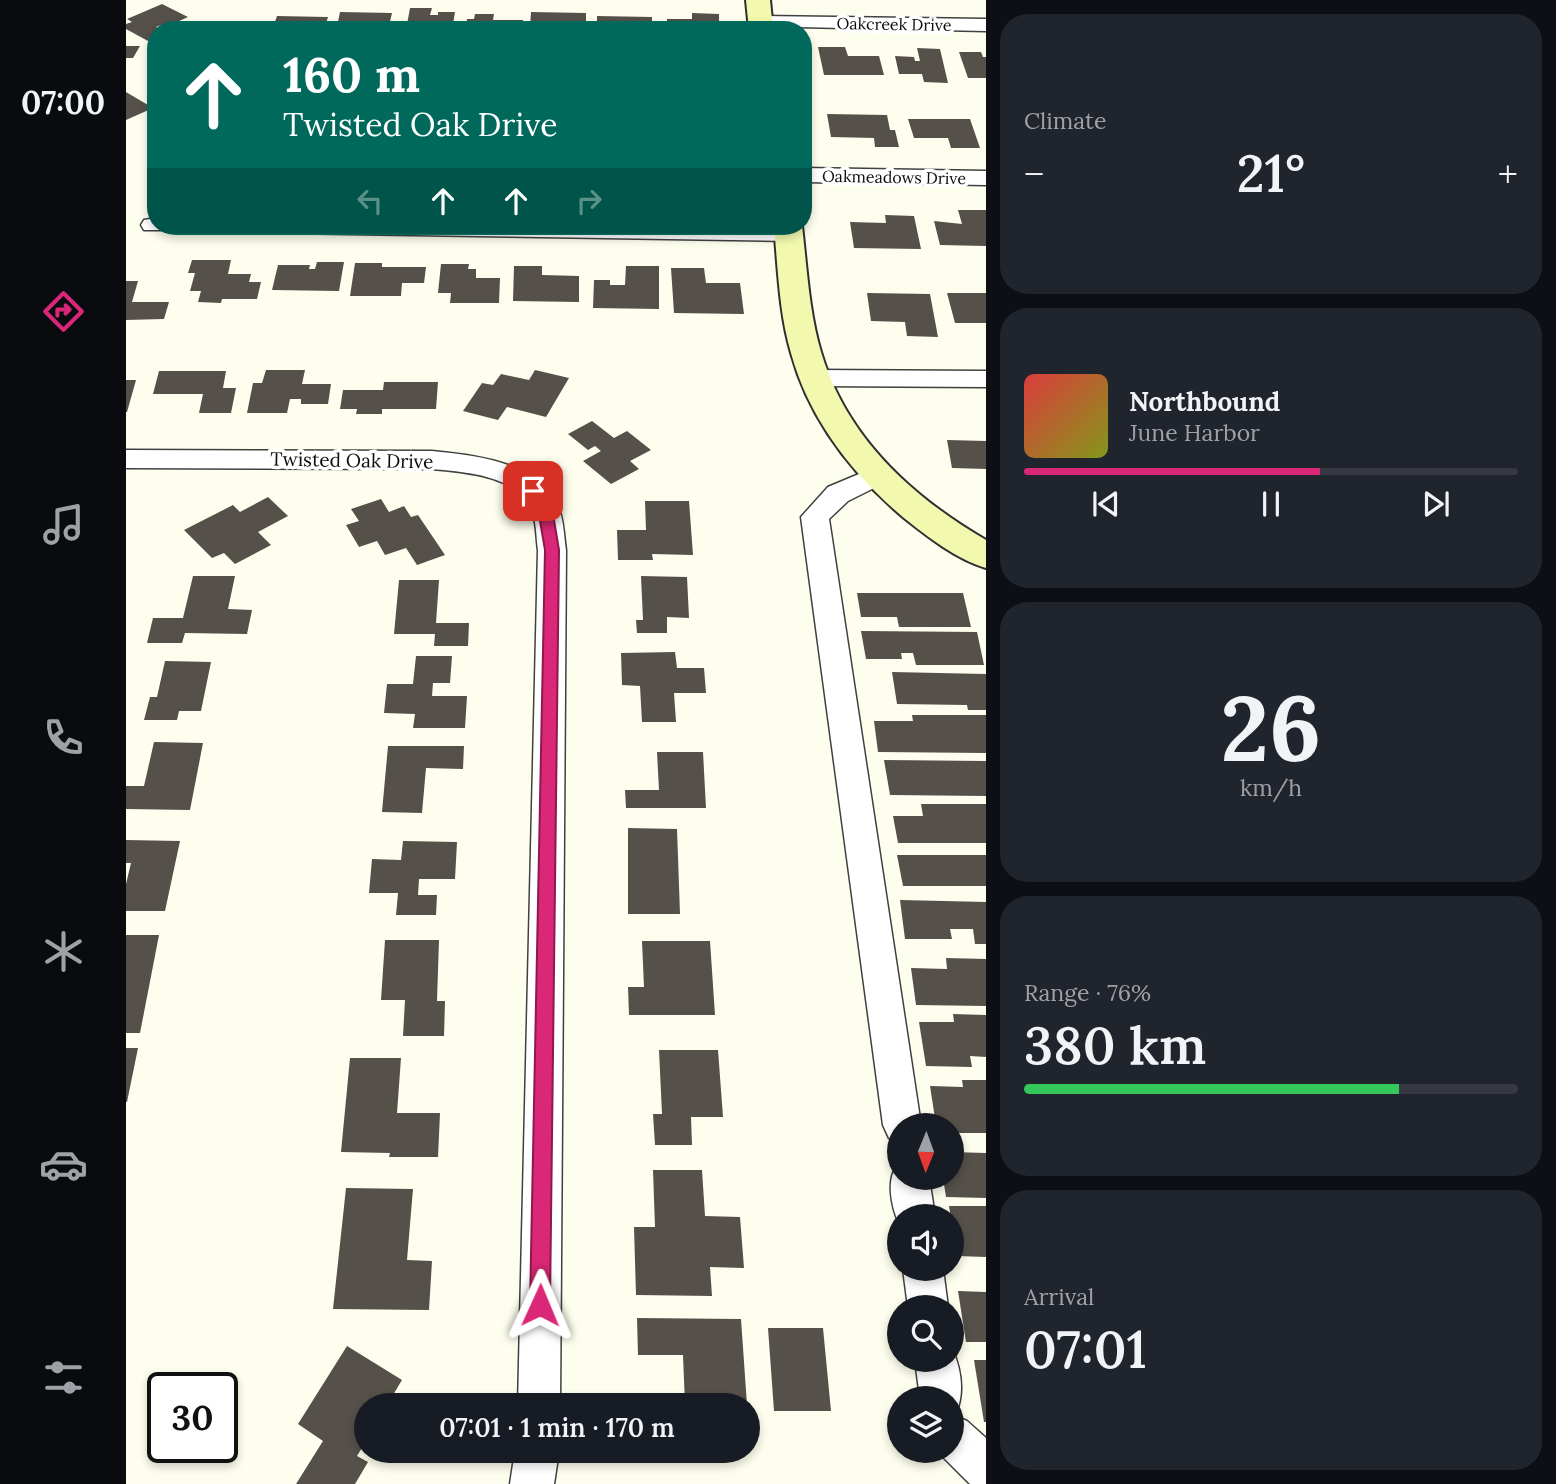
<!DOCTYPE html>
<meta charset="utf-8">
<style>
body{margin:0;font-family:Lora,serif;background:#20242c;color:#f1f3f6;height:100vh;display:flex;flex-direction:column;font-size:26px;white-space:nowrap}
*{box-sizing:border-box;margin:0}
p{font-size:23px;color:#9ea1a6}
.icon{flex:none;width:38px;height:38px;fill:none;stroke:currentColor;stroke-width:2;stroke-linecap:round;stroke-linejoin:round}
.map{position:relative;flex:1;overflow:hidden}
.sheet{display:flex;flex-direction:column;gap:14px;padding:14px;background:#0d0f14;width:570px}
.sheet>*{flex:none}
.banner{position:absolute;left:21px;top:21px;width:665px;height:214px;border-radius:28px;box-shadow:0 4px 10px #0003;background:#00695c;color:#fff;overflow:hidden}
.needle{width:46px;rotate:181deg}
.buttons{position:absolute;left:761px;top:1113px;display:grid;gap:14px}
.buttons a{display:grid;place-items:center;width:77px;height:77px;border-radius:50%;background:#171b24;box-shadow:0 4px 10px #0003;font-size:35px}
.speed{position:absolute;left:21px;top:1372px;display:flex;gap:14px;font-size:35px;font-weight:700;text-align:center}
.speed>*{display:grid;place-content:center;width:91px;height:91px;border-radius:50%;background:#171b24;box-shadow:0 4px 10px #0003;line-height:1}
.speed .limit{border:4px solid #111;border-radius:10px;background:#fff;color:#111}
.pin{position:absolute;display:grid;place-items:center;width:60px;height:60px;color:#fff;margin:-30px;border-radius:14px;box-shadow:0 4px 10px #0006}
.me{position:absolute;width:77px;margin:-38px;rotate:1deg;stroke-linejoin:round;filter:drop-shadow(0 0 5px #0008)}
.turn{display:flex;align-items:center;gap:24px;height:147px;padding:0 21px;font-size:32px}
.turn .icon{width:91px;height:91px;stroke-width:2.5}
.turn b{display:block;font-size:49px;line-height:60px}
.lanes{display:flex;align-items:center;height:66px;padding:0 21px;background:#0003;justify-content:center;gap:35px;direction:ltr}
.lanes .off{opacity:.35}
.big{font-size:52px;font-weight:600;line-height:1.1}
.sheet .card{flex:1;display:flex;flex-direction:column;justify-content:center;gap:10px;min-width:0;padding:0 24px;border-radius:28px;background:#20242c}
.sheet .dial{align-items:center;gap:0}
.dial b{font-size:91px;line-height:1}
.song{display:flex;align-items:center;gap:21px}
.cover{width:84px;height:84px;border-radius:10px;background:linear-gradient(135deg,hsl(0 70% 55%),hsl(70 70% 35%))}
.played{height:7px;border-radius:4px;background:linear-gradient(90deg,#db2777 60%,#363941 60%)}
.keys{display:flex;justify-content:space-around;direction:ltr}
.heat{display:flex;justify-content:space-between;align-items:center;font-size:38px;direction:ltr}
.charge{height:10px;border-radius:5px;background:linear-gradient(90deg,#34c759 76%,#363941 0)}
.trip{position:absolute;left:228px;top:1393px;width:406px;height:70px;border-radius:35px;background:#171b24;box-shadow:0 4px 10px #0003;font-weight:600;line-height:70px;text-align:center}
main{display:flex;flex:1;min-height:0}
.menu{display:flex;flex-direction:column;width:126px;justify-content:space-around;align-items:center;background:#090b0e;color:#9ea1a6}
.menu .icon{width:49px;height:49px}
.menu .selected{color:#db2777}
.menu b{font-size:32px;color:#f1f3f6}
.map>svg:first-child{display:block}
.building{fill:#55504a}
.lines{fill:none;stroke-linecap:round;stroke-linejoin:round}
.street-casing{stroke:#404040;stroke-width:3}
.secondary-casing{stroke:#2f2f2f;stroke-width:4}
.street{fill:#fff;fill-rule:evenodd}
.secondary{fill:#f2f9ae;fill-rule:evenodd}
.route{fill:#db2777;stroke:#8e194d;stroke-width:2}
.labels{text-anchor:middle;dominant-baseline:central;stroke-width:7;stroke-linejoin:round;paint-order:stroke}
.far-street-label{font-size:16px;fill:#0d0d0d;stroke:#fff}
.street-label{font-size:19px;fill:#0d0d0d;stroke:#fff}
</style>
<main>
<nav class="menu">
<b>07:00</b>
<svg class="icon selected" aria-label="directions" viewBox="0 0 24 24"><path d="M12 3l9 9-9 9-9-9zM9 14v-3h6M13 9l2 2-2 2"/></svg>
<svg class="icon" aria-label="music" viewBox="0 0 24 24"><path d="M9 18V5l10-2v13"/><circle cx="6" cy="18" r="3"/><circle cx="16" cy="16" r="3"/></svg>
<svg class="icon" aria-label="phone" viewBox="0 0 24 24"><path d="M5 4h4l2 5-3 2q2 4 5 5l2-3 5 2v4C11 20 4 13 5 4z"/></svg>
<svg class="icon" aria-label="climate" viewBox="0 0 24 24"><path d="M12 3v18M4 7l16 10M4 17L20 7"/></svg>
<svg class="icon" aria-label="car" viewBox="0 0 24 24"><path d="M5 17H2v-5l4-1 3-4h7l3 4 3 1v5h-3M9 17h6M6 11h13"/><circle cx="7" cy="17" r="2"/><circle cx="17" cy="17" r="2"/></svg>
<svg class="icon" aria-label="filters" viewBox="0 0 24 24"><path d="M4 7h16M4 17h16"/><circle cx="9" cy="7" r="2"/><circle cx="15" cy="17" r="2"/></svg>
</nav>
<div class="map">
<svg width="860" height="1484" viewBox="0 0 860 1484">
<rect width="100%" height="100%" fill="#fefeee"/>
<g class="building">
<path d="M36,4L62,17L40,27L35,25L30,27L36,30H30V37L22,41L0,29V24L6,22L1,19Z"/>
<path d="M284,8H306L304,15H312V12H329L326,30H280Z"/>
<path d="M214,12L266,13L262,30H240L241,28L211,27Z"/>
<path d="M405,12L460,13V30L404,29Z"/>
<path d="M566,13L593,14V30H541V19H566Z"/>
<path d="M349,14H368L367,20H397L396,30H340L341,19H348Z"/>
<path d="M151,16L202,17L198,30H146Z"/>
<path d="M471,16L526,17V30H471Z"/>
<path d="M0,46H14L7,58H0Z"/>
<path d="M692,47H719L722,56H753L758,75H698Z"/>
<path d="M791,48L814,49L822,83L798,82L796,74H773L769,56L788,57L789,61H794Z"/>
<path d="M833,52H855L857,57H860V78H842Z"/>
<path d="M0,92L27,108L0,120Z"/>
<path d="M701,114L761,115L764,130H769L773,147H749L748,138L705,137Z"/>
<path d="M782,119H844L854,148H825L822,138H788Z"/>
<path d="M832,210H860V246L814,245L808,221L836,224Z"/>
<path d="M759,215L788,216L795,249L728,248L724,222L760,223Z"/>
<path d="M66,260H105L102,274H125L123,282H135L131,299H96L95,303L72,302L75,291H64L69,273H62Z"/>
<path d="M191,262H218L213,291L146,290L152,265H184L183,269H189Z"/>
<path d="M229,263H256V267H300L298,283H276L275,296H224Z"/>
<path d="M315,264H343L342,269H350V278H374L373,303H324L325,293H312Z"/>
<path d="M388,266H416V275L453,276V302L387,301Z"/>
<path d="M500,266H533V309L467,308L468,280H484V285H499Z"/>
<path d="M545,268H578L580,283H614L618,314L548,313Z"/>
<path d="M0,281H12L6,302H43L38,319L0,320Z"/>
<path d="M741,293L804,294L812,337L781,336L779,322L745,321Z"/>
<path d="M821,293H860V323H829Z"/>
<path d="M140,370H179L176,384H205L202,404H175V399H164L161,413H121L127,383H136Z"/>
<path d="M409,370L443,378L420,417L381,407L372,420L337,411L356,383L367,385L375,374L403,380Z"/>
<path d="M33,371H100L97,388H110L105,413H73L77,394H27Z"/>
<path d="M0,380H10L1,412H0Z"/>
<path d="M258,382H312L310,409H256V414H230L231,409H214L217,390H257Z"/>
<path d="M466,421L488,438L501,431L525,450L504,461L513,469L485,484L457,461L475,451L469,446L462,450L442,434Z"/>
<path d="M821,440L860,441V469L826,468Z"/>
<path d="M142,497L162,516L132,532L145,545L109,564L98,553L86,558L58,530L107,505L114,512Z"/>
<path d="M255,499L263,512L278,506L285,517L292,515L319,555L291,565L280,548L259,555L251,541L233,547L220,525L233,521L225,509Z"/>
<path d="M519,501H563L567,555L526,554L527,560H492L491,530H520Z"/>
<path d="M67,576H109L102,609L126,610L121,634L59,633L56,643H21L27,618H57Z"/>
<path d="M515,576L561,577L563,618L541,617V633H511L510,620H517Z"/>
<path d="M273,580H313L310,623H343L342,646H308L309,634H268Z"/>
<path d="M731,593H837L845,627H773L771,617H735Z"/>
<path d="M735,631L851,632L858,665H790L787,653H775L776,659H740Z"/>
<path d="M549,652L551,668H578L580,693H548L550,722H516L514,686L496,685L495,653Z"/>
<path d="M290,656H326L324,683H307L306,696H341L339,728H287L289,714L258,713L261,684H287Z"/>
<path d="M39,661L85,662L75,711H53L51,720H18L24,697H31Z"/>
<path d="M766,672L860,674V710H842L841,705L771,704Z"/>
<path d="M786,715H860V753L752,752L748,721H787Z"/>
<path d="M28,742L77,743L64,810L0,809V786H18Z"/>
<path d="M262,746H338L337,769L300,768L296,813L256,812Z"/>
<path d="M531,752H577L580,808H500L499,790H533Z"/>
<path d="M758,760L860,761V796L764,795Z"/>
<path d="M795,804H860V843H772L767,816H797Z"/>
<path d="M502,828L551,829L554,914H502Z"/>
<path d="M0,840L54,841L39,911H0V884L5,863H0Z"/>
<path d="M277,841L331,842L329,879H293L292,895H311L310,915H270L272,893H243L246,859L275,860Z"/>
<path d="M771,855H860V886H777Z"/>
<path d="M774,900L860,902V944H849L847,929H824L826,939H779Z"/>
<path d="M0,935H33L14,1033H0Z"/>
<path d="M259,940H313L311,1001H319L318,1036H277L279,1000H255Z"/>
<path d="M516,941H584L589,1015H503L502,987H518Z"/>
<path d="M820,958L860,959V1006L790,1005L785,968L821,969Z"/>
<path d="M827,1014L860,1015V1057L844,1056L846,1067L800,1066L793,1022H828Z"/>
<path d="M0,1048H12L1,1102H0Z"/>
<path d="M533,1050H592L597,1117H565L566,1145H529L527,1114H536Z"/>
<path d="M224,1058H275L271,1113H314L312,1157H263L264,1153L215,1152Z"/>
<path d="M836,1080H860V1133H826V1125H810L804,1086L837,1087Z"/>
<path d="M826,1152L860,1153V1198L820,1197L817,1178H826Z"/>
<path d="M527,1170H576L579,1216L614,1217L618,1268L584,1267L586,1296L510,1295L508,1227H529Z"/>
<path d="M220,1188L287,1189L281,1260L306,1261L303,1310L207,1309Z"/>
<path d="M823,1206H860V1257L831,1256Z"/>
<path d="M832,1291L860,1292V1342H840Z"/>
<path d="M511,1318L615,1319L621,1405H559L557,1355H512Z"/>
<path d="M642,1328H697L705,1411H648Z"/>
<path d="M221,1346L276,1380L261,1405H240V1441L231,1456L242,1462L229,1484H170L197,1441L172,1424Z"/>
<path d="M848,1360H860V1422H858Z"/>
</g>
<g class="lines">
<defs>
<g id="street">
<path d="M634,16L860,19V31L627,26L624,22Z"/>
<path d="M677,168L860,171V185L677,182Z"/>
<path d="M30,218V226H41L38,230H18L15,225L18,220Z"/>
<path d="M145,226L663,227L671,229L674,234L671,239L663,241L156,233L148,231Z"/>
<path d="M689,370L860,371V387L689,386L680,384L676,378L680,372Z"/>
<path d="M0,450L306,451C352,456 415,461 434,512C438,524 438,537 440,550L434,1405H392L412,550C410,538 411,524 406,512C393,475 339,472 306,469L0,468Z"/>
<path d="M752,466L762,469L766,475L762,481L722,501L703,519L795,1125H774V1142L763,1138L757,1125L675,517L702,487Z"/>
<path d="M774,1163V1178H803L809,1216H774V1226C766,1209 758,1177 774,1163Z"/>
<path d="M777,1269H817L822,1307H782Z"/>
<path d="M826,1348C835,1369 839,1392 830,1413L826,1415L841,1421L860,1438V1484H844L811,1451H826V1398H794L789,1360H826Z"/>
<path d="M389,1451H433L428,1484H384Z"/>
</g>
<g id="secondary">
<path d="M620,0H644L647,30H623Z"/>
<path d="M648,226H676C681,268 683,312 695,352C720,437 786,497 860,540V568C830,559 802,537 778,518C726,474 683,419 665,353C653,312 652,268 648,226Z"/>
</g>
</defs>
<use href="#street" class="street-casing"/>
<use href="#secondary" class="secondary-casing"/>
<use href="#street" class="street"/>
<use href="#secondary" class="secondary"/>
</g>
<path class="route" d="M407,486L412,487L426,508L433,550L424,1305L421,1312L414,1315L407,1312L404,1305L419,550L412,509L400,491Z"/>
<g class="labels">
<g class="far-street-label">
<text transform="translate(768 24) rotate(1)">Oakcreek Drive</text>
<text transform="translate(768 177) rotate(1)">Oakmeadows Drive</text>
</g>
<g class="street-label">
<text transform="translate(226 460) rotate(1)">Twisted Oak Drive</text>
</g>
</g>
</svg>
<div class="buttons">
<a><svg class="needle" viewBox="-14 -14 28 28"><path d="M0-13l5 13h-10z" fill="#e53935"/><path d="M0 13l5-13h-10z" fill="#9ea1a6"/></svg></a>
<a><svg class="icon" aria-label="sound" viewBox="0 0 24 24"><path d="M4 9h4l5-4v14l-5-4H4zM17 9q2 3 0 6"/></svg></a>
<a><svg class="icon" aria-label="search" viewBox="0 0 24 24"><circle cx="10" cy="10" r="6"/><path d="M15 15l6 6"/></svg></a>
<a><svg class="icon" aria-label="layers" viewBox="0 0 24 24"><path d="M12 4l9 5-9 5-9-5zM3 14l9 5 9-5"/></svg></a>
</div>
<div class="speed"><div class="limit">30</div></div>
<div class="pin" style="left:407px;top:491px;background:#d93025"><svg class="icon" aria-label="arrive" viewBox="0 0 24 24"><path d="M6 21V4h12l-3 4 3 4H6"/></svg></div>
<svg class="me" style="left:414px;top:1305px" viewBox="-20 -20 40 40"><path d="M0-17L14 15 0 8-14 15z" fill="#db2777" stroke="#fff" stroke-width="4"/></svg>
<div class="trip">07:01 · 1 min · 170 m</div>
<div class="banner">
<div class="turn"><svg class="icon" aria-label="ahead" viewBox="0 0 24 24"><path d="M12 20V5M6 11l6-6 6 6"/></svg><div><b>160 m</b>Twisted Oak Drive</div></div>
<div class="lanes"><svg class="icon off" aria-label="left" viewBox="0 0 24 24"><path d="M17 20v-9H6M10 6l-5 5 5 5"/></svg><svg class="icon" aria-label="ahead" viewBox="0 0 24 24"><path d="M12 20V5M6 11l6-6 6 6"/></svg><svg class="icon" aria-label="ahead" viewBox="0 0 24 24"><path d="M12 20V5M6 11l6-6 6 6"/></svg><svg class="icon off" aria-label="right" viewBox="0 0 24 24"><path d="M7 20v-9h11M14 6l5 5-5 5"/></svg></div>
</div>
</div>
<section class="sheet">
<div class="card"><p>Climate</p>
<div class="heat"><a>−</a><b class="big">21°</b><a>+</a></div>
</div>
<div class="card">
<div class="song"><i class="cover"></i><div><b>Northbound</b><p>June Harbor</p></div></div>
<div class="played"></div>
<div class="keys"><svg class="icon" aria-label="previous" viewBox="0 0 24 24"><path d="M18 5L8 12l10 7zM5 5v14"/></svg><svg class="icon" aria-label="pause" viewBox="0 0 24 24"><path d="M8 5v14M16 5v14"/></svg><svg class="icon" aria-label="next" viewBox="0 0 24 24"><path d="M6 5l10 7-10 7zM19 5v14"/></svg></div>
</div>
<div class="card dial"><b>26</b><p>km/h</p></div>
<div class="card"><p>Range · 76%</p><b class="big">380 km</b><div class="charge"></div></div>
<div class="card"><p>Arrival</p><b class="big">07:01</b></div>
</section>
</main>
